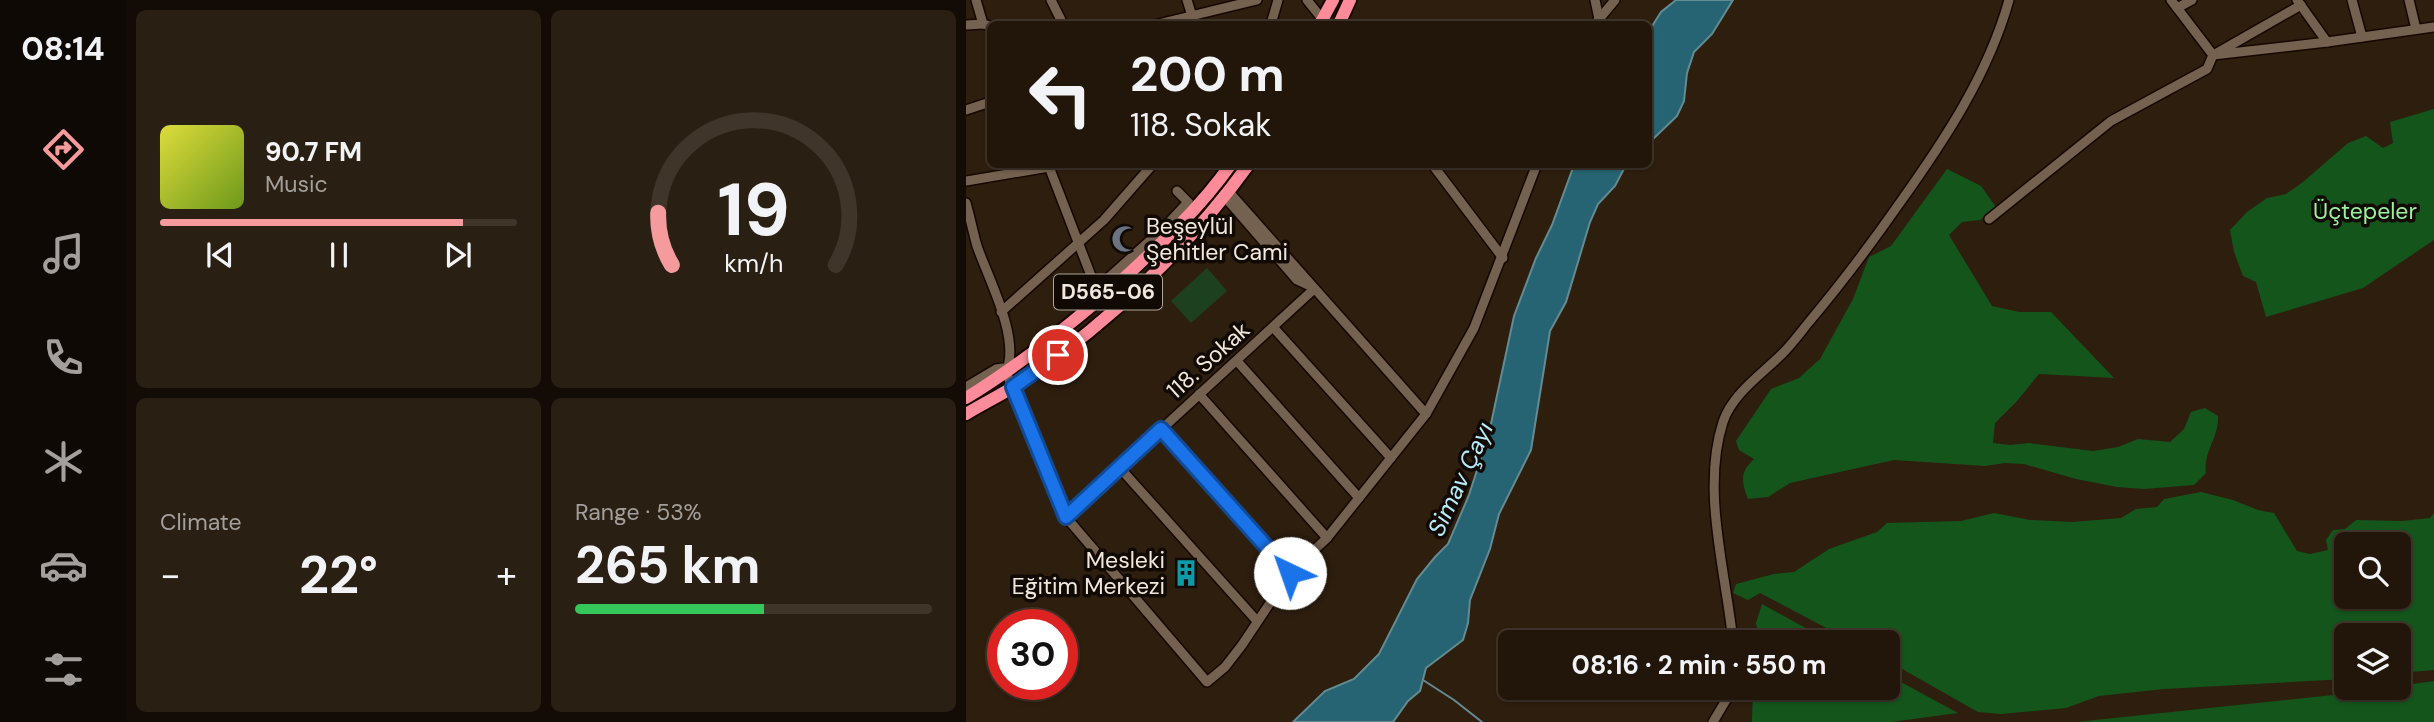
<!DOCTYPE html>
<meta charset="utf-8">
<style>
body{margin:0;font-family:"DM Sans",sans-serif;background:#2a1f13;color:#f1f3f6;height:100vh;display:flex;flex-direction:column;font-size:26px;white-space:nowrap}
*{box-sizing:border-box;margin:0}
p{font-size:23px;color:#a29f9c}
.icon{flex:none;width:38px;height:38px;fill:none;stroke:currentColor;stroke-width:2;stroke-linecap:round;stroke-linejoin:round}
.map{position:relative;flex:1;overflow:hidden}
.panel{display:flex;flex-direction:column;gap:10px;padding:10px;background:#130c06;width:840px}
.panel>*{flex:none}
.banner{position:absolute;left:21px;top:21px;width:665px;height:147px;border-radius:10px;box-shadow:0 2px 5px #0004,0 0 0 2px #3f352b;background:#22160a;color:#f1f3f6;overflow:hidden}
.fabs{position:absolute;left:1368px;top:532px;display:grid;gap:14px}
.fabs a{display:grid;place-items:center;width:77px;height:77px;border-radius:10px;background:#22160a;box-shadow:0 2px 5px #0004,0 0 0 2px #3f352b;font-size:35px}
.speed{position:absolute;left:21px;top:609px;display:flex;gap:14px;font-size:35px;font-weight:700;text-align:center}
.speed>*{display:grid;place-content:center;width:91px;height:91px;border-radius:50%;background:#22160a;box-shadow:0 2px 5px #0004,0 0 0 2px #3f352b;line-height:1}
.speed .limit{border:10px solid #d22;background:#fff;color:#111}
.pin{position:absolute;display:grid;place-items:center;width:60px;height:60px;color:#fff;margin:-30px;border:4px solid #fff;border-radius:50%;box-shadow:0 2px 7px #0007}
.me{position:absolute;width:77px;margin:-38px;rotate:318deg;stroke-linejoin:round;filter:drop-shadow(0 0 5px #0008)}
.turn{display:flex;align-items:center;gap:24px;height:147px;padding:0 28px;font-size:32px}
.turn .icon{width:91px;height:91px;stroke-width:2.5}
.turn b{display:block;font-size:49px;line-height:60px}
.big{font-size:52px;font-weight:700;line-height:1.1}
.panel .tile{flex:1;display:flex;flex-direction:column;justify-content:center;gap:10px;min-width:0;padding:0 24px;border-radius:10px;background:#2a1f13}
.panel .dial{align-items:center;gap:0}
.dial svg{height:182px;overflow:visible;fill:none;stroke:#3f352b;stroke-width:7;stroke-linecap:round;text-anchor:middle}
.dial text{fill:#f1f3f6;stroke:none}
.song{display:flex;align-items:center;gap:21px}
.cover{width:84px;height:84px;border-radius:10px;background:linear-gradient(135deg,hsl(60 70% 55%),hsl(80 70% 35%))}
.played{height:7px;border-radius:4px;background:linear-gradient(90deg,#f59b9d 85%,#3f352b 85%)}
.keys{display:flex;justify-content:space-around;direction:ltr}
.heat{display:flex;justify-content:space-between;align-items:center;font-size:38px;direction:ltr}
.charge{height:10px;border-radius:5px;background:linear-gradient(90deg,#34c759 53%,#3f352b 0)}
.panel .tiles{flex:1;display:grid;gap:10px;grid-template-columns:repeat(2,1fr)}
.trip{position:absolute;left:532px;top:630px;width:402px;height:70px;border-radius:10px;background:#22160a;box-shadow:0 2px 5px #0004,0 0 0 2px #3f352b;font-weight:700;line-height:70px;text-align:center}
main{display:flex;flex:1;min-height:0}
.tab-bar{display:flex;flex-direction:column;width:126px;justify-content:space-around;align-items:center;background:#0e0904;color:#a29f9c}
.tab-bar .icon{width:49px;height:49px}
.tab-bar .on{color:#f59b9d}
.tab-bar b{font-size:32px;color:#f1f3f6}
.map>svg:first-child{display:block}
.green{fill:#1d411f}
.forest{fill:#14551c;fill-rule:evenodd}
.water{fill:#276473;stroke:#648b92;stroke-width:2}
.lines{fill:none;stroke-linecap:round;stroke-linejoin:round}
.stream{stroke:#648b92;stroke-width:2}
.minor-casing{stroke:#160700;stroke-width:12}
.highway-casing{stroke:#160700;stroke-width:16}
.minor{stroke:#75614f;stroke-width:9}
.highway{stroke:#fe8b99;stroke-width:12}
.route-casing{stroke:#114b97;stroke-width:18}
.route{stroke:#1a73e8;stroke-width:12}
.labels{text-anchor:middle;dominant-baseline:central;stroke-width:7;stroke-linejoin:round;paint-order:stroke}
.shield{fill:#110a04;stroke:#aea59b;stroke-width:2}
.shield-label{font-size:21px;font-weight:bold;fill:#f2e7dc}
.park-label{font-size:23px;fill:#9bf09d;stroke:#110a04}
.poi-label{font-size:23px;fill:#f2e7dc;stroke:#110a04;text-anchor:start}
.street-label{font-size:23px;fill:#f2e7dc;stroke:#110a04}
.water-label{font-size:24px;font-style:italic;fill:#b7eaf8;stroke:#110a04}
</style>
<main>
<nav class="tab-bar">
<b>08:14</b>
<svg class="icon on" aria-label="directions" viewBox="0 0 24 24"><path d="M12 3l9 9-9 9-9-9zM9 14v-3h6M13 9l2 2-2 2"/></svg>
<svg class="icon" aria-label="music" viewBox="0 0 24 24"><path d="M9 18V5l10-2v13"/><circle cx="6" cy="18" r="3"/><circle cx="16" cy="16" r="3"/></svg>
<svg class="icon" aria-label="phone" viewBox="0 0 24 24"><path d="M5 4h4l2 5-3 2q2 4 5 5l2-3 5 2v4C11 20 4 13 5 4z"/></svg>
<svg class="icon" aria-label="climate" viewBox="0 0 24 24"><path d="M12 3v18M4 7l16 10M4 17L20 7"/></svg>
<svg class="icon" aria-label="car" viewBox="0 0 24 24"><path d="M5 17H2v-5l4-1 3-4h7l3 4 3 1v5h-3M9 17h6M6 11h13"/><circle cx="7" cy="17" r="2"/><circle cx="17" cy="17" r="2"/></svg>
<svg class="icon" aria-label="filters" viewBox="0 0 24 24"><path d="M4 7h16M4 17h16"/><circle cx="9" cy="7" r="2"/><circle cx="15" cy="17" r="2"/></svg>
</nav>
<section class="panel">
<div class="tiles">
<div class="tile">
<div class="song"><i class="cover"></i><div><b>90.7 FM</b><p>Music</p></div></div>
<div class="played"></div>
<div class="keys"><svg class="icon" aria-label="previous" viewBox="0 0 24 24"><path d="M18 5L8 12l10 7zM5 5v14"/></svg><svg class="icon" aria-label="pause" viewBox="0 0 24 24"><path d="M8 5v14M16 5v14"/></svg><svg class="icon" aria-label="next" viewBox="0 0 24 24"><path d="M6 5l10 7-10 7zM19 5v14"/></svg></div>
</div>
<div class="tile dial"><svg viewBox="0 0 100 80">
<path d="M14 69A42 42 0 1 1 86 69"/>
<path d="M14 69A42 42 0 0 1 8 46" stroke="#f59b9d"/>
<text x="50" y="56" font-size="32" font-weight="700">19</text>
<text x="50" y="72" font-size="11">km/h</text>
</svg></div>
<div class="tile"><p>Climate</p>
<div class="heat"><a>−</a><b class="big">22°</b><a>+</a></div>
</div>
<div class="tile"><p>Range · 53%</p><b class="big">265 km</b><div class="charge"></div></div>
</div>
</section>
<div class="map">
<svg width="1468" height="722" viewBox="0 0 1468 722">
<rect width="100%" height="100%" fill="#2e1e0e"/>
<path class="green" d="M241,268L261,291L225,323L205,301Z"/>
<g class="forest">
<path d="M1468,109V240L1397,288L1300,317L1290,282L1277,276L1268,252L1264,230L1281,212L1301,198L1320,194L1337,182L1382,143L1400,136L1417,148L1427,143L1424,122Z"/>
<path d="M981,169L1015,186L1030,207L1014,220L996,222L983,235L1026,306L1053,312H1085L1148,378L1073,374L1051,401L1029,423L1027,443L1044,445L1063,443L1127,451L1152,447L1172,439L1204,442L1218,429L1225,412L1239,408L1252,416C1253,439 1237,451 1240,473L1228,485L1178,489L1151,487L1110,479L1058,464L1039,463L1019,466L928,460L824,483L802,497L782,499C775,481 774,472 788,459L773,450L770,441L805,389L833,378L854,359L887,299L903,257L925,246Z"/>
<path d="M1235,492L1267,500L1292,510L1308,513L1331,551L1344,554L1362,550L1360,540L1367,530L1379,529L1390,520L1436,521L1464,518L1468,513V670L1433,673V635H1381V679L1198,689L1133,696L1100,708L1035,714L1012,712L922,661V642H887L794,593L782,600L767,593L770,584L808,574L828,572L863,549L911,532L921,523L995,521L1028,513L1064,520L1106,522L1155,518L1170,509L1191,507L1198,499ZM1433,544V597H1381V544Z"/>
<path d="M796,604L865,642H793L790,623Z"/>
<path d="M922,675L992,713L925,722H786L787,688H922Z"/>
<path d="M1468,681V722H1110L1433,688V686Z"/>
</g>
<g class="water">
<path d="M710,0H767L746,34L728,52L721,73L718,101L711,116L683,143V31L695,12Z"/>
<path d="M608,165H660L649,186L632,204L624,222L600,302L584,331L565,450L533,514L524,549L504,600L502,623L497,640L460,668L454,691L442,701L427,722H327L359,691L388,679L413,654L451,579L469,557L482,544L503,495L523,433L548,316L570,258L586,225Z"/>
</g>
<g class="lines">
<path class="stream" d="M457,680L488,700L516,722"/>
<defs>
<g id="minor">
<path d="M10,0L17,24L24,26"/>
<path d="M85,0L97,24"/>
<path d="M221,0L226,16"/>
<path d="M341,0L357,20"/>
<path d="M629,0L633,19"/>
<path d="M1205,0L1247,55"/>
<path d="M1331,0L1361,42"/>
<path d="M1386,0L1396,37"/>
<path d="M1443,0L1450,29"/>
<path d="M1211,8L1226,0"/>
<path d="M192,24L291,0"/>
<path d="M305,24L312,0"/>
<path d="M629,24L649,0"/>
<path d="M0,25L17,24"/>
<path d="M1251,53L1335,5"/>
<path d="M1247,55L1361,42L1468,27"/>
<path d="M0,110L24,102"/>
<path d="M82,164L134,299"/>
<path d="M466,164L537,258"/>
<path d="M0,181L83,167"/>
<path d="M263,192L460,414"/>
<path d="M259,197L331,280L344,286"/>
<path d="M0,203C4,217 7,232 11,246C22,278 55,339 40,372"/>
<path d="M1023,219L1145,121L1241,69L1247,55"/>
<path d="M130,289L198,228L222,202L211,191"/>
<path d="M35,312L138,220L187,164"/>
<path d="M307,327L425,458"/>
<path d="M271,361L393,498"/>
<path d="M40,372L100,517L241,682L259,667L276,645L324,573L361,538L460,414L508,328L571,164"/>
<path d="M0,387L30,369L37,368L40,372"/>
<path d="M233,394L361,538"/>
<path d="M195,429L324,573"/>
<path d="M154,468L291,621"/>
<path d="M100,517L348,289"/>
<path d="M767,642C760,572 735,490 757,422C766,394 796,374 816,354C826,344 834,333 843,322C875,284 905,244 933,204C978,141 1022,75 1043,0"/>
<path d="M747,722L763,695L765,688"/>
</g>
<g id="highway">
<path d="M354,24L367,0"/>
<path d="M373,24L384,0"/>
<path d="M0,398C57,363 108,322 158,278C196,243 235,207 265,164"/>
<path d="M0,414C20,402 41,392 60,379C144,321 223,247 283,164"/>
</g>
</defs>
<use href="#minor" class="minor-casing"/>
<use href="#highway" class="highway-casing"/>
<use href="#minor" class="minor"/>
<use href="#highway" class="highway"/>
</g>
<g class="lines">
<defs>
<path id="route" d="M92,355L47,387L100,517L195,429L324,573"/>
</defs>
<use href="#route" class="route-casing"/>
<use href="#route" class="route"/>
</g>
<defs>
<symbol id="mosque-bare" viewBox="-9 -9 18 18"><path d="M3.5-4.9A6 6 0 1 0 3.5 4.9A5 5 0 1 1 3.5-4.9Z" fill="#6b7280" stroke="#110a04" stroke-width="2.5" paint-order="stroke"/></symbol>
<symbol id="building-bare" viewBox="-9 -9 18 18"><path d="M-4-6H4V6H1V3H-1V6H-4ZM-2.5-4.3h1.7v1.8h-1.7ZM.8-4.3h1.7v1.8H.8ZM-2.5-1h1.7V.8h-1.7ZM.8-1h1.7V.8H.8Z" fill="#0f9aa8" stroke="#110a04" stroke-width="2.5" paint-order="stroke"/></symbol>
</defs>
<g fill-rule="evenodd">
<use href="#mosque-bare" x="140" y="220" width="38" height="38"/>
<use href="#building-bare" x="201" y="554" width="38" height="38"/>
</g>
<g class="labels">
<rect class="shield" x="88" y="274.5" width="108" height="35" rx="5"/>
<g class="shield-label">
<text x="142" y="292">D565-06</text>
</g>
<g class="park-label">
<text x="1399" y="211">Üçtepeler</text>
</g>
<g class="poi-label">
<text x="180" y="226">Beşeylül<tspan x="180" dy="26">Şehitler Cami</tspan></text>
<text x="199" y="560" text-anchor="end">Mesleki<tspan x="199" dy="26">Eğitim Merkezi</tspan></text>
</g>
<g class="street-label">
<text transform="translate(242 360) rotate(-42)">118. Sokak</text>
</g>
<g class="water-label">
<text transform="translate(494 479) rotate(-65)">Simav Çayı</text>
</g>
</g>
</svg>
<div class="fabs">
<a><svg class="icon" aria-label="search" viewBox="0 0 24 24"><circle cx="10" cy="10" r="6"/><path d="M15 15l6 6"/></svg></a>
<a><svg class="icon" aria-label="layers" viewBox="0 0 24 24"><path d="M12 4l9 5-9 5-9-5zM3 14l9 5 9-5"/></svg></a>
</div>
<div class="speed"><div class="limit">30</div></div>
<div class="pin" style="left:92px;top:355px;background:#d93025"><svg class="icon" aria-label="arrive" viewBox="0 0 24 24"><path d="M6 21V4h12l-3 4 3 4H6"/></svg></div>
<svg class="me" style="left:324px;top:573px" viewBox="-20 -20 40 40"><circle r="19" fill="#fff"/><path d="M0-13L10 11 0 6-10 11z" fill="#1a73e8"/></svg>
<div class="trip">08:16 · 2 min · 550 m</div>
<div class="banner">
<div class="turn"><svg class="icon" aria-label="left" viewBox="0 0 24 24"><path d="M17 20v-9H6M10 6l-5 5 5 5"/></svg><div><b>200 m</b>118. Sokak</div></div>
</div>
</div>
</main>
